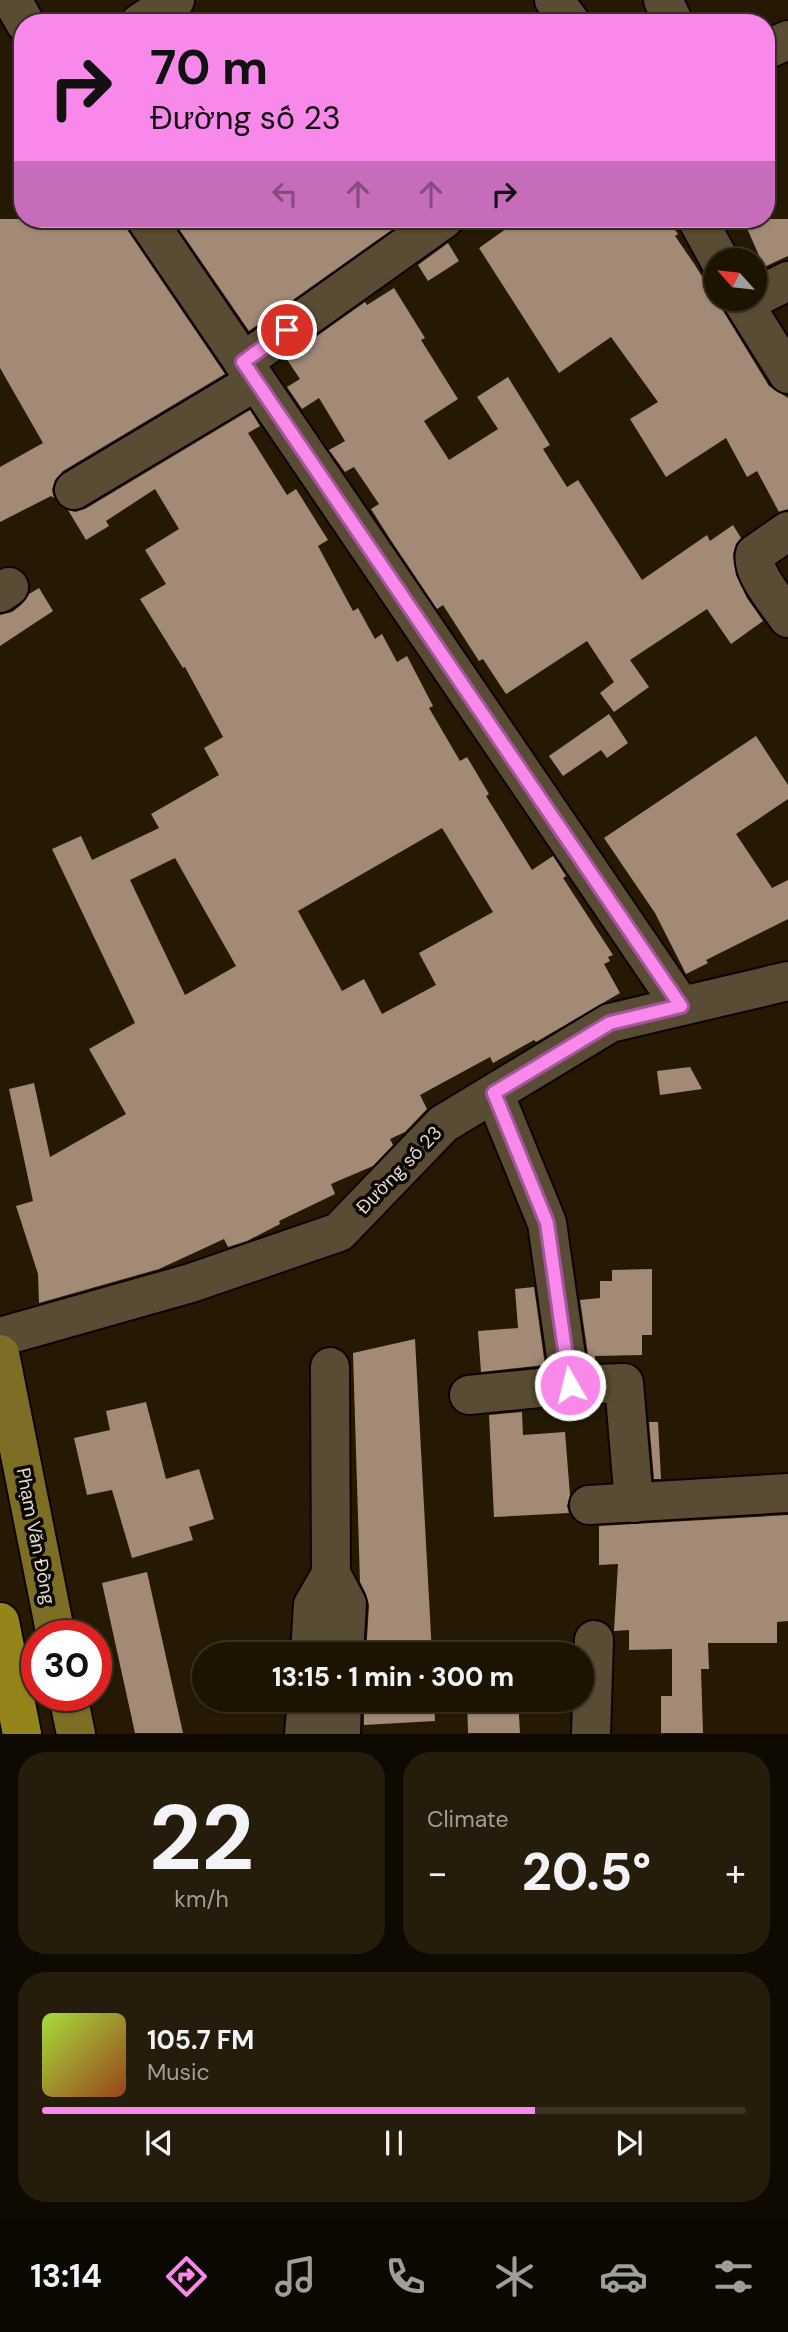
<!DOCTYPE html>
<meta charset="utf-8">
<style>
body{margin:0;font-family:"DM Sans",sans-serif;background:#251c0c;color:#f1f3f6;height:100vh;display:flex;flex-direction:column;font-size:26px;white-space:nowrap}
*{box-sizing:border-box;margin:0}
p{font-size:23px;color:#a09e99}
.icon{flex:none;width:38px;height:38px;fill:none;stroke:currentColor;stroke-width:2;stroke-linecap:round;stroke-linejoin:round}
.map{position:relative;height:1734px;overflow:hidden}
.details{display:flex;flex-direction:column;gap:18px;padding:18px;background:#0f0a01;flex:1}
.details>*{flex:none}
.hud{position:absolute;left:14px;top:14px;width:761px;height:214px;border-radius:28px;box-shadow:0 2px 5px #0004,0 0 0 2px #3a3224;background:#f888ea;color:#111;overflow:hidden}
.needle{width:46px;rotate:297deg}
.fabs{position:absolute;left:704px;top:248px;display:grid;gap:14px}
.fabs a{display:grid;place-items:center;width:63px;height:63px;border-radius:50%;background:#1c1302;box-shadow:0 2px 5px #0004,0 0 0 2px #3a3224;font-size:35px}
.speed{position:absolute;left:21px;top:1620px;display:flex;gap:14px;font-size:35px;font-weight:700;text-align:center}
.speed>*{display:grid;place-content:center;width:91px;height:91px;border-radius:50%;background:#1c1302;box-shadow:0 2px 5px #0004,0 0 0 2px #3a3224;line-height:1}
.speed .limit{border:10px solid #d22;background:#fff;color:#111}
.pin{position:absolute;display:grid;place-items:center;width:60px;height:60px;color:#fff;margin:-30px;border:4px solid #fff;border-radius:50%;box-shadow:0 2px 7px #0007}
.me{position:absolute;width:77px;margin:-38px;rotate:352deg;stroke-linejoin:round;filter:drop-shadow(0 0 5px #0008)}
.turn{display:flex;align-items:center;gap:24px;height:147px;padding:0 21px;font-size:32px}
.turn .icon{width:91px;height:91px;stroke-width:2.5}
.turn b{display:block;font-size:49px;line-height:60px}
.lanes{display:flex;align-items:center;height:66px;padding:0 21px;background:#0003;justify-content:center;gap:35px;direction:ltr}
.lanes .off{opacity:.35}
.big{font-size:52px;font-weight:800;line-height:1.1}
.details .tile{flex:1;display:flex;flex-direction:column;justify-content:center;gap:10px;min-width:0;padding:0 24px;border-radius:28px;background:#251c0c}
.details .dial{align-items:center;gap:0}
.dial b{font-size:91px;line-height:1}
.song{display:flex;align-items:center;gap:21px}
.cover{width:84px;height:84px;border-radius:10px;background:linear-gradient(135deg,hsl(80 70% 55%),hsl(20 70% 35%))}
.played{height:7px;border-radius:4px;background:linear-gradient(90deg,#f888ea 70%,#3a3224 70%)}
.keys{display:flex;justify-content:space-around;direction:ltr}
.heat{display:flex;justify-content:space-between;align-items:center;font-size:38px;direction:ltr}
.details .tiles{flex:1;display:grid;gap:18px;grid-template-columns:1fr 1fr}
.tile:last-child{grid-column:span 2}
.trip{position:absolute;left:192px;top:1642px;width:402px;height:70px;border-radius:35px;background:#1c1302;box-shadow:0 2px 5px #0004,0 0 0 2px #3a3224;font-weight:800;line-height:70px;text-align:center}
.menu{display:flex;height:112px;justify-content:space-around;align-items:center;background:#0b0801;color:#a09e99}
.menu .icon{width:49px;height:49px}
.menu .selected{color:#f888ea}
.menu b{font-size:32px;color:#f1f3f6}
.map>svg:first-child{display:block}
.building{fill:#a38a77;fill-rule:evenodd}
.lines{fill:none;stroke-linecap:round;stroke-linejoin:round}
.minor-casing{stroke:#0e0400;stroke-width:42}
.major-casing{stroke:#0e0400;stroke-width:42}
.highway-casing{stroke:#0e0400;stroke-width:42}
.minor{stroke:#5a4c34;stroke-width:38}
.major{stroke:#7c6e24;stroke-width:38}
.highway{stroke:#938519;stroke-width:38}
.route-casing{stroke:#a15898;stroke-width:18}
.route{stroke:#f888ea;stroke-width:12}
.labels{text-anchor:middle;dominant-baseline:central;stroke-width:7;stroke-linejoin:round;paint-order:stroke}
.street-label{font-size:19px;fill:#e2dacd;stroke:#0a0601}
</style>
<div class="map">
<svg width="788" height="1734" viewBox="0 0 788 1734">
<rect width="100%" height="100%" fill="#251903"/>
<g class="building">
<path d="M0,219H124L128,231L225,374L63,471L55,480L52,490L54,498L51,496L0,522V467L43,443L0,368Z"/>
<path d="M194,219H407L249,331L179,229Z"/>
<path d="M520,219H667L678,234L675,236L695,265L769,386L788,398V509L779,512L757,471L747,477L726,438L666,477L630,419L658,402L611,337L559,373L479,248Z"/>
<path d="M743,219H788V256L764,267Z"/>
<path d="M448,243L459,261L428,281L418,265Z"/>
<path d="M394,288L425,338L421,340L458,399L424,421L449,460L498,429L477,397L508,377L550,445L543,449L567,487L578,480L642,580L707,535L710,541L733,525L741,538L736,544L733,554L736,575L747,598L763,621L731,644L707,609L630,660L649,687L614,712L600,693L614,682L587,641L506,694L483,659L479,661L443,605L437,609L390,539L371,509L379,504L354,467L345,472L329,450L345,441L319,398L302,409L287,387L300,379L286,358L365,302L367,305Z"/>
<path d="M250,410L260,426L248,433L287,495L296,489L328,540L318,546L353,611L358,608L375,639L382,634L397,662L407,656L433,706L429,708L460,761L467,757L489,794L486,796L532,870L553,856L566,876L563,878L613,955L608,957L610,961L604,964L620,993L536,1042L534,1040L493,1063L490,1057L420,1095L427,1109L405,1132L390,1139L393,1145L373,1166L331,1184L335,1194L279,1221L280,1224L247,1241L228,1247L224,1239L159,1269L39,1303L38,1274L16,1206L33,1201L9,1089L34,1083L50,1157L126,1114L89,1049L135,1023L52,849L81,836L92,860L159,828L151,814L219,775L204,748L223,737L185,667L183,668L140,599L166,584L145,550L179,529L155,489L106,521L109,526L86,540L68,510L75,512L85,509ZM442,828L493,912L419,953L436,985L382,1014L364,979L342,991L298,911ZM175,858L236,966L185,995L130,880Z"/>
<path d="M39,588L53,611L0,646V615L12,612L21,605L29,594Z"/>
<path d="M609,714L628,743L607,758L601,750L563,776L549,756Z"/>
<path d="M756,736L788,785V799L736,834L772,888L788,880V919L706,960L708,963L686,974L655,913L604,838Z"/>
<path d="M690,1067L702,1089L660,1095L657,1071Z"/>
<path d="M652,1269V1335H642V1355L595,1356V1362H589L580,1300L600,1298V1281H612V1270Z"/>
<path d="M534,1287L545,1365L481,1372L478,1331L518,1328L515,1289Z"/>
<path d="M415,1339L432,1654H366L369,1605L366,1594L360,1582L353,1353Z"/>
<path d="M146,1402L166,1479L199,1469L214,1519L189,1527L193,1540L132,1558L112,1490L87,1495L74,1438L110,1430L106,1411Z"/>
<path d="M522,1412L523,1435L565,1432L570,1495L567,1506L569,1513L494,1517L489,1415Z"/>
<path d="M649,1422H658L661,1479H654Z"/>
<path d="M788,1515V1621L777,1622V1643H708L709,1669H701L703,1733H661V1696H672V1649L629,1650V1630L614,1631L618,1564L599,1565V1526Z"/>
<path d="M147,1572L183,1733H135L102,1583Z"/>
<path d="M364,1699H434L435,1721L364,1725Z"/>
<path d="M467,1699H518L520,1733H468Z"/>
</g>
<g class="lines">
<defs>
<g id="minor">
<path d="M12,0L25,23"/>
<path d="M554,0L571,23"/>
<path d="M663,0L674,23"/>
<path d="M140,23L175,0"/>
<path d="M766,50L788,40"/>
<path d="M146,219L681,1006"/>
<path d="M697,219L720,261"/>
<path d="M754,298L788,281"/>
<path d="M741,299L788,374"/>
<path d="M243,362L444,219"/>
<path d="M74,490L256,381"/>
<path d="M788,531L755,554C750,571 778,603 788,618"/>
<path d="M0,593L9,587"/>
<path d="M494,1093L547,1223L570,1385"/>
<path d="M0,1337L191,1283L339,1232L443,1124L610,1023L788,981"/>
<path d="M469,1395L570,1385L624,1383L634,1503"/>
<path d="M589,1505L788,1493"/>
<path d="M331,1574L347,1604L344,1654"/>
<path d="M310,1654L313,1605L331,1574L330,1367"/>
<path d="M304,1734L307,1699"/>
<path d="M341,1734L342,1699"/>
<path d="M591,1734L594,1640"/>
</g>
<g id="major">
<path d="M0,1354L56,1636"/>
<path d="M68,1696L76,1734"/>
</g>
<path id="highway" d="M0,1622L22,1734"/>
</defs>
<use href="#minor" class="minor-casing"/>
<use href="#major" class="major-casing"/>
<use href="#highway" class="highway-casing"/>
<use href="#minor" class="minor"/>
<use href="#major" class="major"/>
<use href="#highway" class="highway"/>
</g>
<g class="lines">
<defs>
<path id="route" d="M287,330L243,362L681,1006L610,1023L494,1093L547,1223L570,1385"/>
</defs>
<use href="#route" class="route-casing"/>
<use href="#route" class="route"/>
</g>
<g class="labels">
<g class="street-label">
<text transform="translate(399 1170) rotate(-46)">Đường số 23</text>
<text transform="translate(36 1536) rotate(79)">Phạm Văn Đồng</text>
</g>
</g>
</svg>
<div class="fabs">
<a><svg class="needle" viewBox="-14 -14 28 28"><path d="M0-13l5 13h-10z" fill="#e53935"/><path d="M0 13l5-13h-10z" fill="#a09e99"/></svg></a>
</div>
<div class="speed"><div class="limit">30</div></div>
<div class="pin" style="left:287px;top:330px;background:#d93025"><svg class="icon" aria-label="arrive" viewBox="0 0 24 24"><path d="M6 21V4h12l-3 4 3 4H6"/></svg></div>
<svg class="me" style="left:570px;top:1385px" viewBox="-20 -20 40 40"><circle r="17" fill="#f888ea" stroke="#fff" stroke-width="3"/><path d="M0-11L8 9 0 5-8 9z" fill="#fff"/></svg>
<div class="trip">13:15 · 1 min · 300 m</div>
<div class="hud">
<div class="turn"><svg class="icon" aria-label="right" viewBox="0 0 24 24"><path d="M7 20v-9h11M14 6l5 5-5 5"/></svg><div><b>70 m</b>Đường số 23</div></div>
<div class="lanes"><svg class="icon off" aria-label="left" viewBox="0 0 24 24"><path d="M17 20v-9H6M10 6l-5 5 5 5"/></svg><svg class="icon off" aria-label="ahead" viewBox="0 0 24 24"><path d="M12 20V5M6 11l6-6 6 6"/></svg><svg class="icon off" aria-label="ahead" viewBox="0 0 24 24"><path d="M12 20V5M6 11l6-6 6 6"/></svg><svg class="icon" aria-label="right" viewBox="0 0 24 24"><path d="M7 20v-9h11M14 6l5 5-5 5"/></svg></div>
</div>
</div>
<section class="details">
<div class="tiles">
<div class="tile dial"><b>22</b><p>km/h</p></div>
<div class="tile"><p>Climate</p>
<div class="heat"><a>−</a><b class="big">20.5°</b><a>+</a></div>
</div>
<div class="tile">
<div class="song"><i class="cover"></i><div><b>105.7 FM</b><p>Music</p></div></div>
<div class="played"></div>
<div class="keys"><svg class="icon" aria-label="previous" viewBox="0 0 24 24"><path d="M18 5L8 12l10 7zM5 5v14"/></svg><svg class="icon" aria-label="pause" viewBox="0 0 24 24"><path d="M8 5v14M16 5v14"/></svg><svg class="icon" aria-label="next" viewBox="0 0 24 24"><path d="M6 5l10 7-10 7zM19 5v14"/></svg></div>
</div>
</div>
</section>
<nav class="menu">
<b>13:14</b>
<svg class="icon selected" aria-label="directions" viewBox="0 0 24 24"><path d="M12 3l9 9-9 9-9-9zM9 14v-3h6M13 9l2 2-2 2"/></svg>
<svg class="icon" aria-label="music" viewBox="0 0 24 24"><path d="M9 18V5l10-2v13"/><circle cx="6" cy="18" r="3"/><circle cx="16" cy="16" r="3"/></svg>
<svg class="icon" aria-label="phone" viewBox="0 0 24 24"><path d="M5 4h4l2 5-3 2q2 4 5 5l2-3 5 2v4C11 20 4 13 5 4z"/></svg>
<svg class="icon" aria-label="climate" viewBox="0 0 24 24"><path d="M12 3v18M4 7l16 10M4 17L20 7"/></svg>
<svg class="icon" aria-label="car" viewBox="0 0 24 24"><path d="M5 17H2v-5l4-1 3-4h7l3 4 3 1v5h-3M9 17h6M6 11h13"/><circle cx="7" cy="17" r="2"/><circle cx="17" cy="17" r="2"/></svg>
<svg class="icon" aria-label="filters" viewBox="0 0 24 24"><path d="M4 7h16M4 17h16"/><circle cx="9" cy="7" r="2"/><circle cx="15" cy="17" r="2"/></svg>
</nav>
